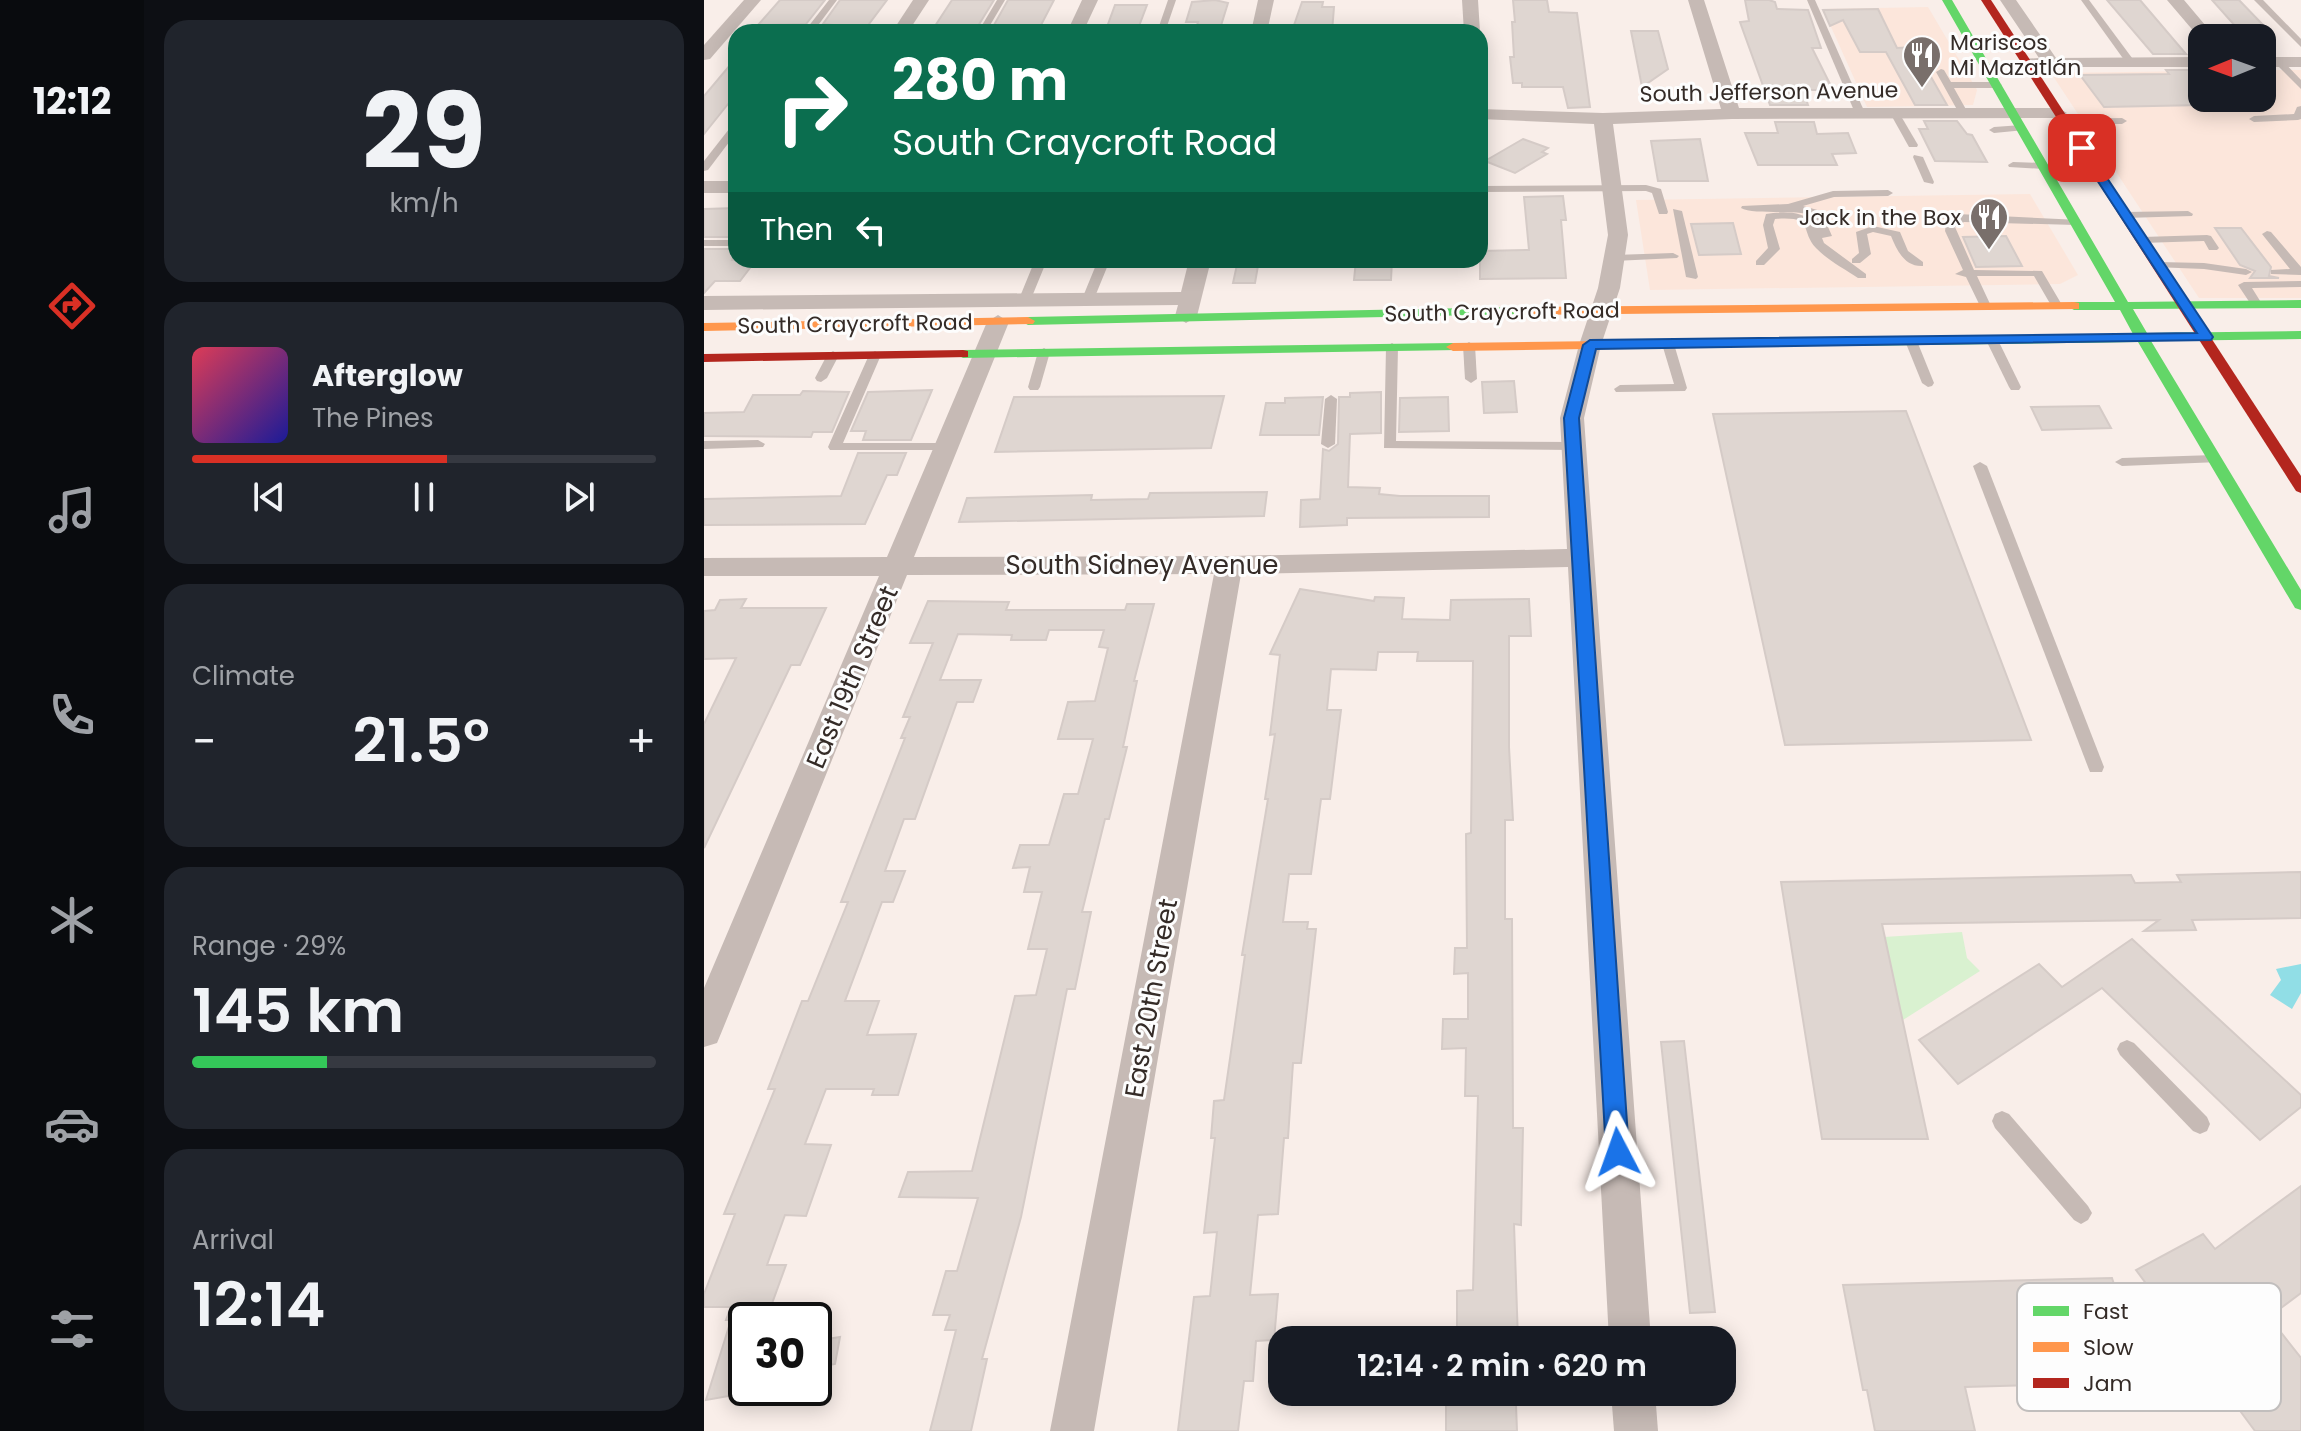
<!DOCTYPE html>
<meta charset="utf-8">
<style>
body{margin:0;font-family:Poppins,sans-serif;background:#20242c;color:#f1f3f6;height:100vh;display:flex;flex-direction:column;font-size:30px;white-space:nowrap}
*{box-sizing:border-box;margin:0}
p{font-size:26px;color:#9ea1a6}
.icon{flex:none;width:44px;height:44px;fill:none;stroke:currentColor;stroke-width:2;stroke-linecap:round;stroke-linejoin:round}
.map{position:relative;flex:1;overflow:hidden}
.panel{display:flex;flex-direction:column;gap:20px;padding:20px;background:#0d0f14;width:560px}
.panel>*{flex:none}
.guide{position:absolute;left:24px;top:24px;width:760px;height:244px;border-radius:24px;box-shadow:0 4px 20px #0003;background:#0b6e4f;color:#fff;overflow:hidden}
.needle{width:52px;rotate:269deg}
.buttons{position:absolute;left:1484px;top:24px;display:grid;gap:16px}
.buttons a{display:grid;place-items:center;width:88px;height:88px;border-radius:16px;background:#171b24;box-shadow:0 4px 20px #0003;font-size:40px}
.speed{position:absolute;left:24px;top:1302px;display:flex;gap:16px;font-size:40px;font-weight:700;text-align:center}
.speed>*{display:grid;place-content:center;width:104px;height:104px;border-radius:50%;background:#171b24;box-shadow:0 4px 20px #0003;line-height:1}
.speed .limit{border:4px solid #111;border-radius:12px;background:#fff;color:#111}
.pin{position:absolute;display:grid;place-items:center;width:68px;height:68px;color:#fff;margin:-34px;border-radius:16px;box-shadow:0 4px 12px #0006}
.me{position:absolute;width:88px;margin:-44px;rotate:356deg;stroke-linejoin:round;filter:drop-shadow(0 0 6px #0008)}
.turn{display:flex;align-items:center;gap:28px;height:168px;padding:0 32px;font-size:36px}
.turn .icon{width:104px;height:104px;stroke-width:2.5}
.turn b{display:block;font-size:56px;line-height:68px}
.then{display:flex;align-items:center;height:76px;padding:0 32px;background:#0003;gap:16px;font-size:30px}
.big{font-size:60px;font-weight:600;line-height:1.1}
.panel .tile{flex:1;display:flex;flex-direction:column;justify-content:center;gap:12px;min-width:0;padding:0 28px;border-radius:24px;background:#20242c}
.panel .dial{align-items:center;gap:0}
.dial b{font-size:104px;line-height:1}
.song{display:flex;align-items:center;gap:24px}
.cover{width:96px;height:96px;border-radius:12px;background:linear-gradient(135deg,hsl(350 70% 55%),hsl(240 70% 35%))}
.played{height:8px;border-radius:4px;background:linear-gradient(90deg,#d93025 55%,#363941 55%)}
.keys{display:flex;justify-content:space-around;direction:ltr}
.heat{display:flex;justify-content:space-between;align-items:center;font-size:44px;direction:ltr}
.charge{height:12px;border-radius:6px;background:linear-gradient(90deg,#34c759 29%,#363941 0)}
.trip{position:absolute;left:564px;top:1326px;width:468px;height:80px;border-radius:24px;background:#171b24;box-shadow:0 4px 20px #0003;font-weight:600;line-height:80px;text-align:center}
main{display:flex;flex:1;min-height:0}
.tabs{display:flex;flex-direction:column;width:144px;justify-content:space-around;align-items:center;background:#090b0e;color:#9ea1a6}
.tabs .icon{width:56px;height:56px}
.tabs .selected{color:#d93025}
.tabs b{font-size:36px;color:#f1f3f6}
.map>svg:first-child{display:block}
.built{fill:#fce6db}
.green{fill:#d9f1d0}
.water{fill:#91dee6}
.building{fill:#dfd6d1;stroke:#d5cbc7;stroke-width:2}
.lines{fill:none;stroke-linecap:round;stroke-linejoin:round}
.lane{fill:#c6bab5;fill-rule:evenodd}
.street{fill:#c6bab5;fill-rule:evenodd}
.fast{fill:#63d668;fill-rule:evenodd}
.slow{fill:#ff974d;fill-rule:evenodd}
.jam{fill:#b3261e;fill-rule:evenodd}
.route{fill:#1a73e8;stroke:#114b97;stroke-width:2}
.labels{text-anchor:middle;dominant-baseline:central;stroke-width:6;stroke-linejoin:round;paint-order:stroke}
.far-poi-label{font-size:22px;fill:#342b27;stroke:#fdfdfd;text-anchor:start}
.far-street-label{font-size:22px;fill:#342b27;stroke:#fdfdfd}
.street-label{font-size:26px;fill:#342b27;stroke:#fdfdfd}
.key{fill:#fdfdfd;stroke:#c1bebd;stroke-width:2}
.key-label{font-size:22px;fill:#342b27}
</style>
<main>
<nav class="tabs">
<b>12:12</b>
<svg class="icon selected" aria-label="directions" viewBox="0 0 24 24"><path d="M12 3l9 9-9 9-9-9zM9 14v-3h6M13 9l2 2-2 2"/></svg>
<svg class="icon" aria-label="music" viewBox="0 0 24 24"><path d="M9 18V5l10-2v13"/><circle cx="6" cy="18" r="3"/><circle cx="16" cy="16" r="3"/></svg>
<svg class="icon" aria-label="phone" viewBox="0 0 24 24"><path d="M5 4h4l2 5-3 2q2 4 5 5l2-3 5 2v4C11 20 4 13 5 4z"/></svg>
<svg class="icon" aria-label="climate" viewBox="0 0 24 24"><path d="M12 3v18M4 7l16 10M4 17L20 7"/></svg>
<svg class="icon" aria-label="car" viewBox="0 0 24 24"><path d="M5 17H2v-5l4-1 3-4h7l3 4 3 1v5h-3M9 17h6M6 11h13"/><circle cx="7" cy="17" r="2"/><circle cx="17" cy="17" r="2"/></svg>
<svg class="icon" aria-label="filters" viewBox="0 0 24 24"><path d="M4 7h16M4 17h16"/><circle cx="9" cy="7" r="2"/><circle cx="15" cy="17" r="2"/></svg>
</nav>
<section class="panel">
<div class="tile dial"><b>29</b><p>km/h</p></div>
<div class="tile">
<div class="song"><i class="cover"></i><div><b>Afterglow</b><p>The Pines</p></div></div>
<div class="played"></div>
<div class="keys"><svg class="icon" aria-label="previous" viewBox="0 0 24 24"><path d="M18 5L8 12l10 7zM5 5v14"/></svg><svg class="icon" aria-label="pause" viewBox="0 0 24 24"><path d="M8 5v14M16 5v14"/></svg><svg class="icon" aria-label="next" viewBox="0 0 24 24"><path d="M6 5l10 7-10 7zM19 5v14"/></svg></div>
</div>
<div class="tile"><p>Climate</p>
<div class="heat"><a>−</a><b class="big">21.5°</b><a>+</a></div>
</div>
<div class="tile"><p>Range · 29%</p><b class="big">145 km</b><div class="charge"></div></div>
<div class="tile"><p>Arrival</p><b class="big">12:14</b></div>
</section>
<div class="map">
<svg width="1597" height="1431" viewBox="0 0 1597 1431">
<rect width="100%" height="100%" fill="#f9eee9"/>
<g class="built">
<path d="M1224,7L1273,90L1269,105L1163,107L1119,9Z"/>
<path d="M1558,70H1597V298H1495L1347,73L1498,71V98H1558Z"/>
<path d="M1326,194L1374,275L1356,284L946,290L932,200Z"/>
</g>
<path class="green" d="M1258,932L1263,958L1276,971L1199,1020L1180,937Z"/>
<path class="water" d="M1597,964V993L1588,1009L1566,995L1577,980L1572,969Z"/>
<g class="building">
<path d="M76,0H121L102,24L54,25Z"/>
<path d="M136,0H183L162,28L119,24Z"/>
<path d="M248,0H290L274,26H231Z"/>
<path d="M304,0H350L336,27L290,25Z"/>
<path d="M511,0L524,3L515,32H491L494,22H482L488,2Z"/>
<path d="M809,0H843L845,12L873,13L886,107L864,108L859,87H818V83H809L806,57H810L808,22H811Z"/>
<path d="M1041,0H1065L1071,2L1073,9L1104,10L1117,48H1108L1129,90H1099L1104,105H1066L1036,22L1045,21Z"/>
<path d="M1403,0H1436L1482,54H1449Z"/>
<path d="M1508,0H1535L1562,28H1533Z"/>
<path d="M598,2H619L618,7H630L628,32L588,31Z"/>
<path d="M411,5H443L435,26L403,27Z"/>
<path d="M1174,9L1193,48L1210,47L1243,105H1211L1182,52H1156L1139,20L1126,26L1119,10Z"/>
<path d="M927,31H954L964,69L938,87Z"/>
<path d="M32,58V94L0,134V96Z"/>
<path d="M1462,70H1495L1498,105L1400,107L1376,75L1465,74Z"/>
<path d="M1220,121H1253L1263,134L1268,135L1283,162L1231,161L1215,129H1224Z"/>
<path d="M1071,122H1110L1113,134L1144,133L1152,153L1128,154L1133,165H1054L1041,133H1074Z"/>
<path d="M819,139L844,148L838,152L843,154L811,173L781,161Z"/>
<path d="M996,139L1004,181H954L947,141Z"/>
<path d="M859,196L862,220H857L862,278L776,279V251L825,250L820,197Z"/>
<path d="M32,208V237H0V209Z"/>
<path d="M1029,223L1037,254L995,255L987,224Z"/>
<path d="M1511,228H1537L1567,267L1565,276L1575,278H1546L1551,271L1536,265Z"/>
<path d="M1302,236L1318,266L1272,267L1259,237Z"/>
<path d="M0,249H32L28,260H52L36,281H11L0,293Z"/>
<path d="M534,260H555L551,283H529Z"/>
<path d="M652,260H688L687,280H650Z"/>
<path d="M810,381L813,412L780,413L778,382Z"/>
<path d="M228,390L207,440H159L162,431H147L164,392Z"/>
<path d="M99,391L145,392L128,432H109L107,437L0,436V413L40,412L49,395H96Z"/>
<path d="M677,392V433L646,434L644,487L676,488L675,494L696,496H785V517L643,518V525L596,527L597,500L616,499L619,449L625,451L634,444L635,397H646V393Z"/>
<path d="M520,396L507,448L291,452L310,397Z"/>
<path d="M619,397L615,435H556L562,403H581V398Z"/>
<path d="M744,397L745,431L695,432L696,398Z"/>
<path d="M1395,406L1407,428L1338,430L1327,407Z"/>
<path d="M1202,411L1327,740L1081,745L1009,414Z"/>
<path d="M154,453H202L193,475H183L161,524L0,525V499L137,496Z"/>
<path d="M563,492L560,516L255,522L263,498L388,495L387,500L444,499L446,493Z"/>
<path d="M596,589L670,601L671,597L700,598L698,619L746,620L747,600L825,599L827,636H805V747L809,820H801V919H808L809,1128H819L817,1225L810,1224L814,1340H753V1291L769,1290L774,1096H761L762,1048L738,1049L739,1019H764V973L750,974L751,948H763L762,834L767,833L769,661H713L714,652H674L672,670L627,669L623,710H637L626,799H617L607,874H585L579,922H604L603,929H612L597,1063H589L584,1138H580L574,1214L554,1215L546,1295L574,1294L570,1340L552,1341L549,1381H540L534,1431H474L490,1297L506,1296L513,1232L500,1233L511,1138H507L510,1101L520,1100L541,955H538L564,799H561L571,734L566,735L576,655L566,654Z"/>
<path d="M42,599L37,608H122L96,665H87L0,848V724L32,658L0,659V611L11,610L16,600Z"/>
<path d="M224,601L305,602L302,610H421L423,604H450L430,681H433L419,747H423L405,819H401L378,912H387L371,989H363L317,1217L278,1359H283L267,1431H226L252,1330H241L246,1315H229L242,1271H253L274,1198L195,1197L204,1172L268,1171L311,996L332,995L343,949H324L338,892H320L326,867L309,868L316,845H345L360,794H374L389,739H354L364,702L391,701L404,648L395,647L400,630H345L342,640H307L308,635L254,634L236,680H277L269,702H253L211,819H200L181,871H201L189,902H178L141,1001H175L163,1035L212,1034L194,1095H168L170,1089H122L101,1144L127,1145L102,1216L81,1215L63,1265H82L62,1320H42V1393L2,1400L27,1320H22L27,1307H0V1294L31,1214H20L71,1089H64L98,1001H104L144,902H137L201,738H197L206,717H199L229,643H206Z"/>
<path d="M1597,872V918L1488,920L1492,930L1440,931L1455,920L1178,924L1224,1139H1118L1077,882L1427,875L1431,883L1477,882L1473,875Z"/>
<path d="M1428,939L1597,1095V1107L1556,1140L1398,988L1254,1084L1215,1040L1335,964L1358,987Z"/>
<path d="M980,1041L1011,1312L986,1313L957,1042Z"/>
<path d="M1597,1186V1293L1565,1317L1597,1358V1431H1551L1432,1270L1499,1234L1511,1249Z"/>
<path d="M1408,1278L1441,1382L1261,1387L1271,1431H1171L1163,1390H1159L1139,1285Z"/>
<path d="M136,1337L131,1364L110,1368V1341Z"/>
<path d="M742,1405H812L813,1431H742Z"/>
</g>
<g class="lines">
<g class="lane">
<path d="M125,0H133L109,32H100Z"/>
<path d="M293,0H301L282,32H274Z"/>
<path d="M464,0H472L461,32H453Z"/>
<path d="M1103,0H1111L1161,113L1159,115L1151,113Z"/>
<path d="M1377,0H1385L1431,62L1429,64H1423Z"/>
<path d="M1550,0H1559L1597,39V47Z"/>
<path d="M1572,60H1578L1597,80V89L1572,64Z"/>
<path d="M1237,69L1240,70L1247,82H1293L1298,85L1293,88H1250L1264,113L1256,115L1232,72Z"/>
<path d="M1597,106V119L1594,120L1550,122L1545,119L1550,116L1590,114L1593,107Z"/>
<path d="M1188,111H1194L1214,145L1213,147H1205L1186,113Z"/>
<path d="M1361,119L1418,118L1423,121L1418,124H1358L1356,122Z"/>
<path d="M32,123V133L4,170L0,171V161L29,124Z"/>
<path d="M1318,125L1321,126V130L1290,133L1285,130L1290,127Z"/>
<path d="M1210,155L1219,157L1230,182L1229,184L1220,182L1209,157Z"/>
<path d="M1309,162L1340,163L1345,166L1340,169L1305,167L1304,165Z"/>
<path d="M942,185L957,189L964,212L963,214H955L948,193L942,191L776,192V186Z"/>
<path d="M1129,191L1184,190L1189,193L1184,196L1130,197L1099,206L1117,211L1128,236L1118,238L1120,243L1162,274V278H1154C1141,269 1123,260 1112,248C1095,230 1112,216 1071,219L1069,225L1076,249L1060,265H1052V261L1064,248L1059,225L1062,214C1080,211 1098,211 1112,224L1108,215C1089,209 1048,215 1037,208L1038,206L1084,204Z"/>
<path d="M969,209L978,211L994,277L992,279L982,277Z"/>
<path d="M1484,211L1489,214L1488,216L1421,218L1416,215L1421,212Z"/>
<path d="M1233,213L1376,220L1377,222L1372,225L1260,222L1251,227L1270,270L1338,271L1358,305L1356,307H1348L1330,276H1273L1287,306L1281,310L1277,308L1262,277L1251,274L1259,270L1241,231L1242,224L1250,219L1229,218V214Z"/>
<path d="M1169,226L1196,232L1204,251L1219,262V266C1201,267 1193,251 1187,236L1169,232L1163,234L1167,254L1156,263H1148V259L1155,253L1152,232Z"/>
<path d="M1563,231L1567,232L1597,267V275L1567,274V270L1586,269L1558,234Z"/>
<path d="M1503,235L1507,236L1515,248L1513,250H1505L1500,241L1438,243L1432,240L1438,237Z"/>
<rect x="0" y="240" width="32" height="6"/>
<path d="M969,253L975,256L973,258L910,261L904,258L910,255Z"/>
<path d="M331,260H343L327,299L317,301L315,299Z"/>
<path d="M394,260H406L390,299L380,301L378,299Z"/>
<path d="M1454,262L1500,263L1542,269L1548,272L1542,275L1500,269L1450,267V263Z"/>
<path d="M1597,281V287L1548,288L1558,304L1552,308L1548,306L1534,285L1540,282Z"/>
<path d="M1288,336L1294,340L1317,387L1315,390H1307L1305,387L1282,340Z"/>
<path d="M1207,337L1213,341L1230,383L1228,386L1224,387L1218,383L1201,341Z"/>
<path d="M964,340L970,344L983,388L981,391L912,392L910,389L916,385L970,384L958,344Z"/>
<path d="M765,342L771,346L773,379L767,383L761,379L759,346Z"/>
<path d="M688,343L694,347L692,441L869,442L876,446L869,450L680,448L682,347Z"/>
<path d="M340,348L346,352L336,387L334,390H326L324,387L334,352Z"/>
<path d="M129,351L135,355L123,378L117,382L113,381L111,378L123,355Z"/>
<path d="M171,351L177,355L139,443H241L248,447L246,450H126L124,447L165,355Z"/>
<path d="M627,395L633,399L631,444L624,448L617,444L621,399Z"/>
<path d="M54,440L61,444L59,447L0,449V441Z"/>
<path d="M1510,455L1515,456V462L1418,466L1411,462L1418,458Z"/>
<path d="M1276,462L1283,466L1400,767L1398,772H1386L1384,767L1269,466Z"/>
<path d="M1423,1040L1430,1043L1503,1117L1506,1124L1503,1131L1496,1134L1489,1131L1416,1055L1413,1049L1416,1043Z"/>
<path d="M1298,1111L1305,1114L1384,1206L1388,1213L1384,1220L1377,1224L1370,1220L1291,1128L1288,1121L1291,1114Z"/>
</g>
<g class="street">
<path d="M40,0H57L6,59L0,60V45Z"/>
<path d="M209,0H225L204,32H188Z"/>
<path d="M378,0H394L379,32H363Z"/>
<path d="M554,0H570L563,32H547Z"/>
<path d="M758,0H774L776,32H760Z"/>
<path d="M984,0H1000L1035,108H1354L1363,113L1354,118L1028,119L909,124L924,235L916,288L897,345L880,418L947,1340H905L864,567L537,574L390,1431H346L510,574L203,575L18,1031L13,1043L0,1047V988L175,576H0V558L183,557L283,322L294,315L305,322L210,557L525,556L863,549L856,418L875,345L894,288L904,235L890,124L776,119V109L899,113L1017,109Z"/>
<path d="M1296,0H1312L1352,58L1498,57V67H1317L1314,63L1317,59L1335,58Z"/>
<path d="M1463,0H1480L1512,38H1498V41Z"/>
<rect x="1558" y="57" width="39" height="10"/>
<rect x="0" y="181" width="32" height="12"/>
<path d="M485,260H507L493,316L482,323L471,316L474,305L0,310V296L477,292Z"/>
<path d="M907,1392H951L954,1431H910Z"/>
</g>
<g class="fast">
<path d="M1238,0H1248L1424,302L1597,300V308L1429,309L1443,333L1597,331V339L1447,341L1597,590V610L1591,608L1434,342L1144,346L1137,342L1144,338L1429,334L1416,310H1370L1363,306L1370,302H1411Z"/>
<path d="M814,307L819,308V314L324,325L317,321L324,317Z"/>
<path d="M749,343L756,347L754,350L259,358L252,354L259,350Z"/>
</g>
<g class="slow">
<path d="M1370,302L1375,303V309L814,315L807,311L814,307Z"/>
<path d="M324,317L331,321L329,324L0,331V323Z"/>
<path d="M1144,338L1149,339V345L749,351L742,347L749,343Z"/>
</g>
<g class="jam">
<path d="M1277,0H1287L1597,476V493L1592,491Z"/>
<path d="M259,350L264,351V357L0,362V354Z"/>
</g>
</g>
<path class="route" d="M1378,145L1383,148L1509,337L1507,340L892,349L875,418L925,1152L922,1160L914,1164L906,1160L902,1152L860,418L879,345L886,340L1493,333L1372,148Z"/>
<defs>
<symbol id="restaurant-pin" viewBox="-11 -11 22 30"><path d="M0 17L-7.5 6A9.5 9.5 0 1 1 7.5 6Z" fill="#796f6b" stroke="#fdfdfd"/><path d="M-5-6h1v4h1v-4h1v4h1v-4h1v5L-1.5 .5V6h-2V.5L-5-1ZM5-6V6H3V1.5H1.5Q1.5-4 5-6Z" fill="#fff"/></symbol>
</defs>
<g fill-rule="evenodd">
<use href="#restaurant-pin" x="1196" y="33" width="44" height="60"/>
<use href="#restaurant-pin" x="1263" y="195" width="44" height="60"/>
</g>
<g class="labels">
<g class="far-poi-label">
<text x="1246" y="42">Mariscos<tspan x="1246" dy="25">Mi Mazatlán</tspan></text>
<text x="1257" y="217" text-anchor="end">Jack in the Box</text>
</g>
<g class="far-street-label">
<text transform="translate(1065 92) rotate(-1)">South Jefferson Avenue</text>
<text transform="translate(798 312) rotate(-1)">South Craycroft Road</text>
<text transform="translate(151 324) rotate(-1)">South Craycroft Road</text>
</g>
<g class="street-label">
<text x="438" y="565">South Sidney Avenue</text>
<text transform="translate(148 677) rotate(-67)">East 19th Street</text>
<text transform="translate(447 998) rotate(-80)">East 20th Street</text>
</g>
</g>
<rect x="1313" y="1283" width="264" height="128" rx="12" class="key"/>
<rect x="1329" y="1306" width="36" height="10" fill="#63d668"/>
<rect x="1329" y="1342" width="36" height="10" fill="#ff974d"/>
<rect x="1329" y="1378" width="36" height="10" fill="#b3261e"/>
<g class="key-label">
<text x="1379" y="1319">Fast</text>
<text x="1379" y="1355">Slow</text>
<text x="1379" y="1391">Jam</text>
</g>
</svg>
<div class="buttons">
<a><svg class="needle" viewBox="-14 -14 28 28"><path d="M0-13l5 13h-10z" fill="#e53935"/><path d="M0 13l5-13h-10z" fill="#9ea1a6"/></svg></a>
</div>
<div class="speed"><div class="limit">30</div></div>
<div class="pin" style="left:1378px;top:148px;background:#d93025"><svg class="icon" aria-label="arrive" viewBox="0 0 24 24"><path d="M6 21V4h12l-3 4 3 4H6"/></svg></div>
<svg class="me" style="left:914px;top:1152px" viewBox="-20 -20 40 40"><path d="M0-17L14 15 0 8-14 15z" fill="#1a73e8" stroke="#fff" stroke-width="4"/></svg>
<div class="trip">12:14 · 2 min · 620 m</div>
<div class="guide">
<div class="turn"><svg class="icon" aria-label="right" viewBox="0 0 24 24"><path d="M7 20v-9h11M14 6l5 5-5 5"/></svg><div><b>280 m</b>South Craycroft Road</div></div>
<div class="then">Then<svg class="icon" aria-label="left" viewBox="0 0 24 24"><path d="M17 20v-9H6M10 6l-5 5 5 5"/></svg></div>
</div>
</div>
</main>
